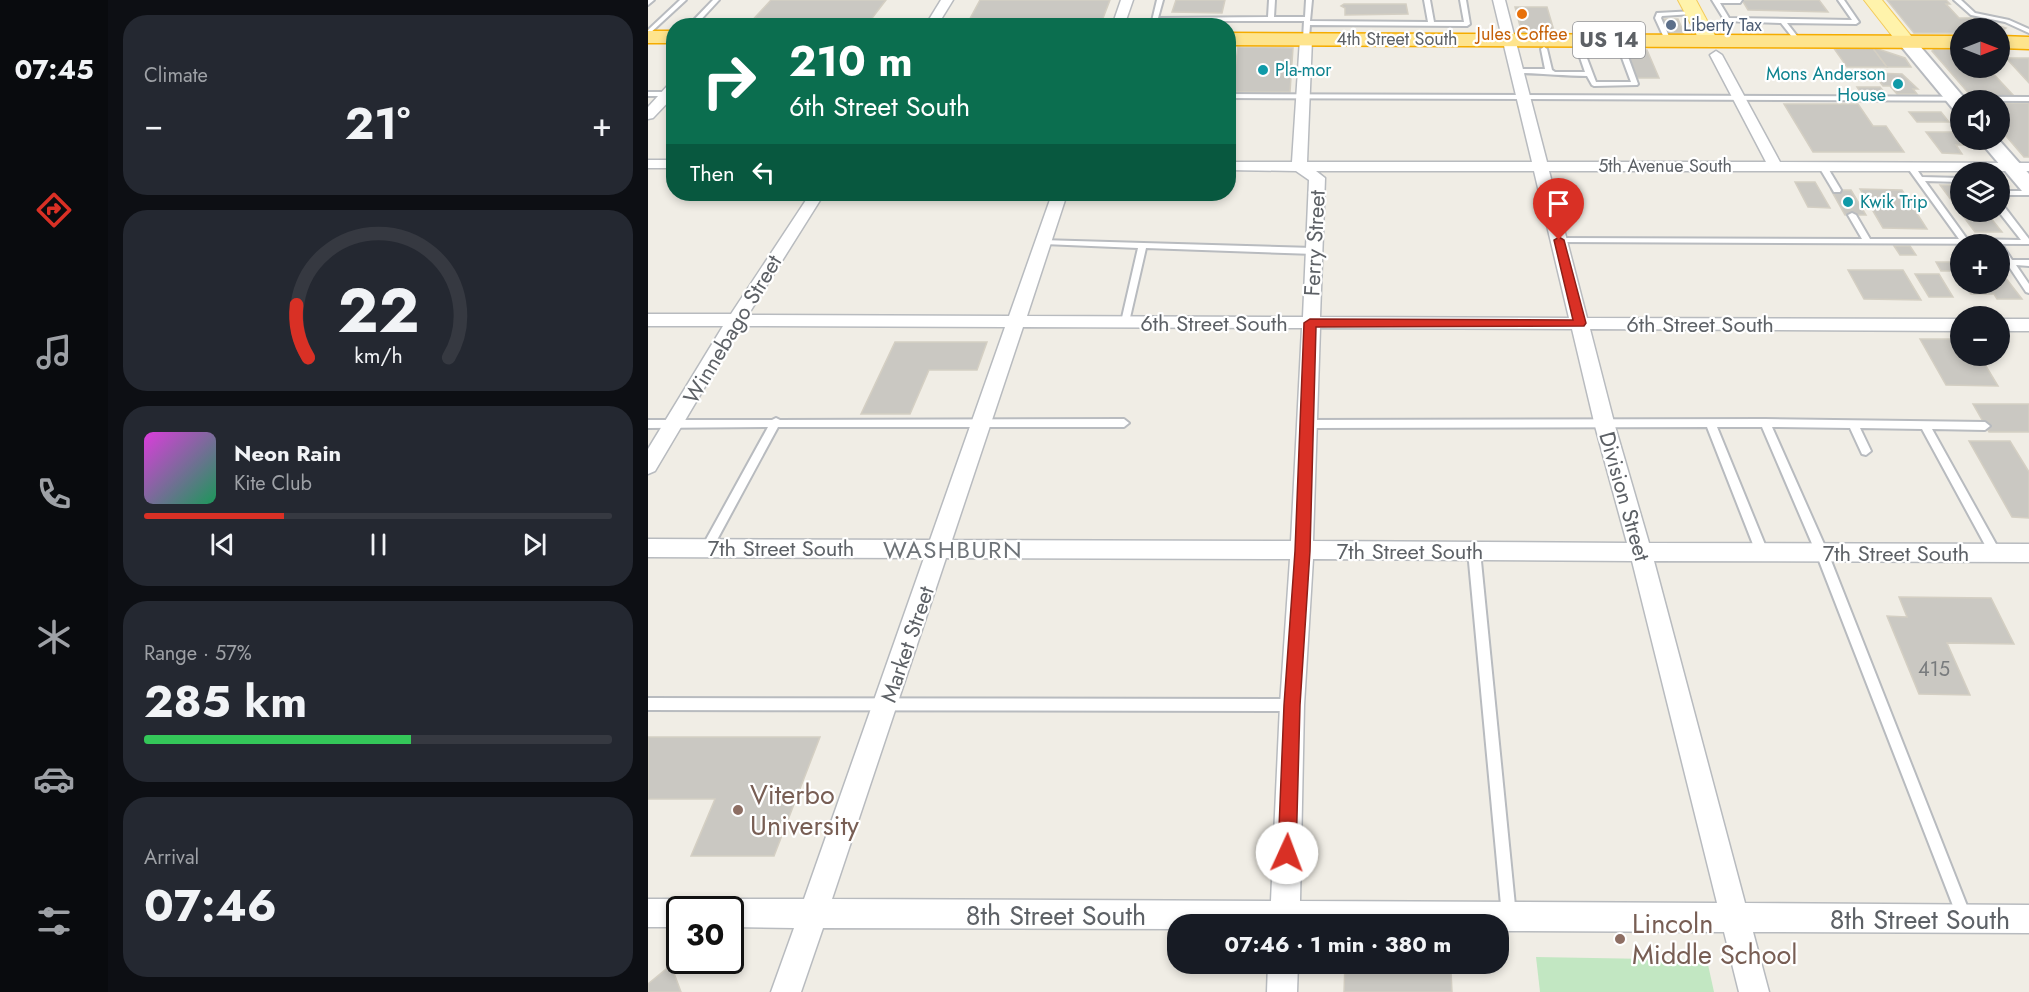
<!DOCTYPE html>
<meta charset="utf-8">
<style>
body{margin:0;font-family:Jost,sans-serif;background:#242831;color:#f1f3f6;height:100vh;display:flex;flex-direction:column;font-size:22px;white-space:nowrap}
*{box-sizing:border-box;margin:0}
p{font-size:20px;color:#9ea1a6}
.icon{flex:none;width:33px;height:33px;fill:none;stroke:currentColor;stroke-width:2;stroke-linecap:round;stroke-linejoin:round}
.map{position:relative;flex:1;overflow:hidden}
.drawer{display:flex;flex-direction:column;gap:15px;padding:15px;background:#0d0f14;width:540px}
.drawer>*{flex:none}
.hud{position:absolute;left:18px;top:18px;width:570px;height:183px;border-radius:24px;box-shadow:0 3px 9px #0003;background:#0b6e4f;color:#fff;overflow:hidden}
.needle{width:39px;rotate:90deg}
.buttons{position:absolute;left:1302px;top:18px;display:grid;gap:12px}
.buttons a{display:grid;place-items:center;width:60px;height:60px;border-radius:50%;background:#171b24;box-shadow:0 3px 9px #0003;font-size:30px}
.speed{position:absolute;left:18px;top:896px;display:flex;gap:12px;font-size:30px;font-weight:700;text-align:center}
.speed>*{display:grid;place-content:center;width:78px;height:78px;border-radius:50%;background:#171b24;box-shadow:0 3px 9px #0003;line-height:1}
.speed .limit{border:3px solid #111;border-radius:9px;background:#fff;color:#111}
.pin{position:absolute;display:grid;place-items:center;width:51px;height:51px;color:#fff;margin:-62px -26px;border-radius:50% 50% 50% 0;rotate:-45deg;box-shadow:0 0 6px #0007}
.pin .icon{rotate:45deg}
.me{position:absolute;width:66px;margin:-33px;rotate:2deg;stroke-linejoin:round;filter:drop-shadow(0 0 4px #0008)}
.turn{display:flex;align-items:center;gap:21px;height:126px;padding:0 24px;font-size:27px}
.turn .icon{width:78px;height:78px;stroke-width:2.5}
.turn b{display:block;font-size:42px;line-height:51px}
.then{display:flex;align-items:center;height:57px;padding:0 24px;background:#0003;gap:12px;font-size:22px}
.big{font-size:45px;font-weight:700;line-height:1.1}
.drawer .tile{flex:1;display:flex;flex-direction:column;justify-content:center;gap:9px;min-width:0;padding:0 21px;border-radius:24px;background:#242831}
.drawer .dial{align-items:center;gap:0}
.dial svg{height:156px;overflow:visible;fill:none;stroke:#363941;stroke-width:7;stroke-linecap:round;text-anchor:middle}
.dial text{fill:#f1f3f6;stroke:none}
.song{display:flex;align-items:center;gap:18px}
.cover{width:72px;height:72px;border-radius:9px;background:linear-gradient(135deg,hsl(300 70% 55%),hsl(150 70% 35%))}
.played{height:6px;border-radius:3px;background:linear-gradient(90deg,#d93025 30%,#363941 30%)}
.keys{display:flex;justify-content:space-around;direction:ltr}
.heat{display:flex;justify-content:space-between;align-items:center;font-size:33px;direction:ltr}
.charge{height:9px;border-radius:4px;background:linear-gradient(90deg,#34c759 57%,#363941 0)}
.trip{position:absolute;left:519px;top:914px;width:342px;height:60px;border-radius:24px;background:#171b24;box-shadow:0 3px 9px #0003;font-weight:700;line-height:60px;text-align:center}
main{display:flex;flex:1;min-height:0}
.tabs{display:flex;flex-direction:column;width:108px;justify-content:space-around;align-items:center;background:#090b0e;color:#9ea1a6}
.tabs .icon{width:42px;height:42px}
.tabs .active{color:#d93025}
.tabs b{font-size:27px;color:#f1f3f6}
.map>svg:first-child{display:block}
.green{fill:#c2e7c2}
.building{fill:#cac8c2;stroke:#d4cfc3;stroke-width:1.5}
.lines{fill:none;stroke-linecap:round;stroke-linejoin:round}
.lane-casing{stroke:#b8bbbf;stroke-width:4}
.street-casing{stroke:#b8bbbf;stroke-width:3}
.secondary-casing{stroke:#b7babf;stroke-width:4}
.primary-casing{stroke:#f4cb5a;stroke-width:2}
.highway-casing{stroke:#f5ac00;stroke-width:3}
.lane{fill:#fff;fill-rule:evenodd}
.street{fill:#fff;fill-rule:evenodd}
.secondary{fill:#fff;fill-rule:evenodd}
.primary{fill:#fff3ab;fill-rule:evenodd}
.highway{fill:#fee48d;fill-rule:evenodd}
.route{fill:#d93025;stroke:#8d1f18;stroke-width:1.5}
.food-dot{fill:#e8710a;stroke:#fff;stroke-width:2}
.service-dot{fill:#5c6f8a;stroke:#fff;stroke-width:2}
.culture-dot{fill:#0f9aa8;stroke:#fff;stroke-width:2}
.education-dot{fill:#8d6e63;stroke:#fff;stroke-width:2}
.labels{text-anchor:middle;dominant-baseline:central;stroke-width:4.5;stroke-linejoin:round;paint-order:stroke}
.far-service-label{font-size:18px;fill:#4e5e75;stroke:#fff;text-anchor:start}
.far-food-label{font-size:18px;fill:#c56008;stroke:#fff}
.far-street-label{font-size:18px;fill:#5d6166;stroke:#fff}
.far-culture-label{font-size:18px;fill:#0d838f;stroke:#fff;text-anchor:start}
.number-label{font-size:20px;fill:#787b7d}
.shield{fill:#fff;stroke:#8e9094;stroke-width:1.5}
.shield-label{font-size:21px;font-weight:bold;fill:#5d6166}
.street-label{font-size:22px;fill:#5d6166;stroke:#fff}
.neighbourhood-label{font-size:24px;letter-spacing:1.5px;fill:#6e7378;stroke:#fff}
.near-education-label{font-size:27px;fill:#785e54;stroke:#fff;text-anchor:start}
.near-street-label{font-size:27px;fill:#5d6166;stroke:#fff}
</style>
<main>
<nav class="tabs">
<b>07:45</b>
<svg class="icon active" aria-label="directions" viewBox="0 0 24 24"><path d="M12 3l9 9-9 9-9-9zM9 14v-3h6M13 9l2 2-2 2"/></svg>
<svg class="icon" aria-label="music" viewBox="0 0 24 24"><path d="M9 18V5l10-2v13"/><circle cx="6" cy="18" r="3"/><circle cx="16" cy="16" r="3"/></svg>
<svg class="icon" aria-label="phone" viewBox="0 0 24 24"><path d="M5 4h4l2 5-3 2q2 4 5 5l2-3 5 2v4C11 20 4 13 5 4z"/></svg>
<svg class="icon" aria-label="climate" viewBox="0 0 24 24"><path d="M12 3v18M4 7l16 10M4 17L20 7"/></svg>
<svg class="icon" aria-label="car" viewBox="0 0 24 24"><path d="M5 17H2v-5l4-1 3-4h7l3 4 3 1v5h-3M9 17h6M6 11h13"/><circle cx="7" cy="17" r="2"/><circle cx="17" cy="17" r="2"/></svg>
<svg class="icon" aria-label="filters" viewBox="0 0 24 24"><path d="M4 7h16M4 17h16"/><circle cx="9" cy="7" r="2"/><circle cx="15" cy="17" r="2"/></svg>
</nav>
<section class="drawer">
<div class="tile"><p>Climate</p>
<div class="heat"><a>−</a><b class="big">21°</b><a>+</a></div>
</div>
<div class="tile dial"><svg viewBox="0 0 100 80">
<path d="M14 69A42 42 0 1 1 86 69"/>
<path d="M14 69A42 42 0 0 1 8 42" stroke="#d93025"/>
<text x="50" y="56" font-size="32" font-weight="700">22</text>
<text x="50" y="72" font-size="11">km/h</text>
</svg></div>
<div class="tile">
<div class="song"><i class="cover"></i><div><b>Neon Rain</b><p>Kite Club</p></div></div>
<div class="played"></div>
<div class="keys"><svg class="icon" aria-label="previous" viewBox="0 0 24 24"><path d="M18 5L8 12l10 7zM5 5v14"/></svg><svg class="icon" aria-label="pause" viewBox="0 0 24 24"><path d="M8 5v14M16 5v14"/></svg><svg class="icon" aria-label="next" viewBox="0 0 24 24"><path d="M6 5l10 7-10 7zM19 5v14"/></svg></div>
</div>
<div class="tile"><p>Range · 57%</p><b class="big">285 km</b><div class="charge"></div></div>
<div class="tile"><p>Arrival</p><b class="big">07:46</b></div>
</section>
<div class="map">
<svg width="1381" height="992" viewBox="0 0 1381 992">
<rect width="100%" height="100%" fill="#f0ede5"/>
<path class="green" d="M888,957L1059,960L1066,992H892Z"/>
<g class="building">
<path d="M123,0H238L218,26H99Z"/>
<path d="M332,0H462L452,26H318Z"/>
<path d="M528,0H577L574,13L524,12Z"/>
<path d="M1094,0H1171L1180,12L1100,10Z"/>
<path d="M1239,0H1298L1302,4H1298L1311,18H1324L1358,28L1352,33V28H1312V33H1266Z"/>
<path d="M696,4H758L760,14L697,15V8L693,6Z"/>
<path d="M867,7H899L907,34H874Z"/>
<path d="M1014,19H1030L1036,33H1020Z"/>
<path d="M590,47L645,48L642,92H584Z"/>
<path d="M1185,47H1224L1239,67H1199Z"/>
<path d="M1224,47L1257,58L1263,67H1239Z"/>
<path d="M1286,49H1312V68H1340L1366,96H1323L1284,51Z"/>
<path d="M978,50H999L1011,78H989Z"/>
<path d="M1358,58H1381V83Z"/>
<path d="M1225,73L1254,74L1270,89H1265L1269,94H1249L1242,86H1235Z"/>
<path d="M1209,87H1232L1237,93H1213Z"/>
<path d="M1352,103H1381V157H1376L1352,129Z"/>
<path d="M1136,104H1210L1225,126H1238L1256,152H1165Z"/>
<path d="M1261,112H1293L1301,122H1269Z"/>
<path d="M1278,132H1305L1315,145H1308L1314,154L1294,153Z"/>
<path d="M1147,182H1167L1182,208L1160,207Z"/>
<path d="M1292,185H1312V212H1338L1354,232H1327Z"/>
<path d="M1212,189L1254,190L1279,229L1235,228Z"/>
<path d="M1183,190H1203L1218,215H1197Z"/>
<path d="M1246,246H1262L1268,255H1252Z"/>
<path d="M1288,262H1305L1310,271H1293Z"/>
<path d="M1200,270H1255L1273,300L1216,299Z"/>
<path d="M1267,274H1291L1305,297H1281Z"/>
<path d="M1352,277H1357L1374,299H1349L1346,294H1323L1315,284H1352Z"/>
<path d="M1272,339H1312V356H1332L1350,386L1298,385Z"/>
<path d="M247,342H339L329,370H281L262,414H213Z"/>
<path d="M1325,404H1381V432H1341Z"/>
<path d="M1321,441H1362L1381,472V518L1364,517Z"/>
<path d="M1251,597L1343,598L1366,644L1299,643L1322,695L1271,694L1239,616L1259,617Z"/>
<path d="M0,737H172L126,856H43L67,799H0Z"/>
<path d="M697,963H796L803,971L804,992H696Z"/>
<path d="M23,965L33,992H0V984Z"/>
</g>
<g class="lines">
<defs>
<g id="lane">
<path d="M0,0H6L0,5Z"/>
<path d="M32,0H38L0,35V30Z"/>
<path d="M65,0H71L47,26H40Z"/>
<path d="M509,0H515L510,18L620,17L621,0H627L626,17H657L658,0H664L662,21L780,22L776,0H782L786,22H816L812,0H818L822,24L819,26L662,25L661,39L658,41L655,39L656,21H504Z"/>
<path d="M1064,0H1094L1092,3H1072L1081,18L1204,20L1190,0H1196L1211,22L1208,24L1139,23L1153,41L1150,43L1148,42L1133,23L1077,21Z"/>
<path d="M1306,0H1313L1327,13L1361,20L1381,29V33L1357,22L1323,15Z"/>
<path d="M1047,11L1048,12L1045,14L1014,16L1013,18L1023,41L1018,42L1007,18L1009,13Z"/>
<path d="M929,38L932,40L948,82H983L973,55L968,49L964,40L969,39L974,48L979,54L990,84L989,85L946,86L944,85L939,76C914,76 892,73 868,73L865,71L868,69H897L893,49L896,47L899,49L904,70L907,72H937L926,40Z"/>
<path d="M0,92H25L26,96H0Z"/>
<path d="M580,94L1381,97V101L580,98Z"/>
<path d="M1172,165H1178L1193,190L1192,192H1186L1171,167Z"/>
<path d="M1260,165H1266L1274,177L1312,178V182L1277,181L1319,239L1373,240L1351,212L1352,205H1355L1381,239V244L911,242L907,240L911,238L1214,239L1200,215L1204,213L1208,215L1222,239H1311L1259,167Z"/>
<rect x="1352" y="191" width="29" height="4"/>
<path d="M393,240L666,248L670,251L666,254L498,248L481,322L477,325L473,322L490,248L396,244L392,242Z"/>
<path d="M1352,246H1355L1364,260H1381V266L1368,265L1381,284V293L1378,292L1352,253Z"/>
<path d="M128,418L132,420L476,419L481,423L476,427H130L63,551H55L54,548L55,545L120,427L0,428V420H124Z"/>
<path d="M1117,419L1337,422L1342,426L1337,430L1284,429L1353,553L1351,556L1347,558L1343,556L1274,429L1212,428L1223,451L1218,455L1214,454L1202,428L1124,427L1180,553L1323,916L1321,921L1316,923L1311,921L1309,916L1168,553L1114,427H1069L1120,552L1118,555L1114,556L1110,555L1108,552L1059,427L658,428L653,424L658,420Z"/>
<path d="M826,547L830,548L832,551L868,916L866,921L861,923L856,921L854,916L820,551L822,548Z"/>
<path d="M0,698L644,699L648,701L650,705L648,709L644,711L0,710Z"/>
</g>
<g id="street">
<path d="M293,0H305L289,26H277Z"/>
<path d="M473,0H485L476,26H464Z"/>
<path d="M845,0H857L899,162H1118L1062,55L1068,51L1074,55L1132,162L1381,163V171H901L939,318L1312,319V331L942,329L967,426L1001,543L1381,544V562L1006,561L1097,903L1381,905V933L1105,932L1121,992H1091L1076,932L850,931V924H530V929L175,928L153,992H123L146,928L82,927V909H69L72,903L82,899H156L276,558L0,557V539L282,540L357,327L93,326L7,471L0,474V449L75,326H0V314H83L162,194H176L100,315L361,316L404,194H419L379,316L655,317L661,180L648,171L580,170V162H644L652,39L658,35L664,39L659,162H884ZM668,171H886L921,318L672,317L677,178ZM375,327L654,328L643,541L304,540ZM672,328L924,329L947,426L979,543L665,541ZM298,558L642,559L632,705L623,901L184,899ZM665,559L984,561L1069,903L652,901L656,705Z"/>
<path d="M26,83V96L5,118L0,119V107L21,84Z"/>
<rect x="0" y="160" width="26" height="8"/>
<rect x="1352" y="319" width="29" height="12"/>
<path d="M0,899H32L42,903L45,909H32V927H0Z"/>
<path d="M620,963H650L649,992H619Z"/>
</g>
<g id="secondary">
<path d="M1259,37L1265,38L1318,100H1312V110L1305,109L1253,46L1250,42L1253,38Z"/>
<path d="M1331,140H1351L1381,174V193L1374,191Z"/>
</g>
<g id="primary">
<path d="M1030,0H1048L1070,41L1068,45H1054Z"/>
<path d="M1216,0H1234L1268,42L1266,46H1252Z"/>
</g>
<g id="highway">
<rect x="0" y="31" width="26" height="12"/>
<path d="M580,33L1312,36V48L580,45Z"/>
<path d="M1352,36L1381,37V49L1352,48Z"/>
</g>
</defs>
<use href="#lane" class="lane-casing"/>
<use href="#street" class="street-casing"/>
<use href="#secondary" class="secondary-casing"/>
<use href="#primary" class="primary-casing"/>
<use href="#highway" class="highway-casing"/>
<use href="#lane" class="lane"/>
<use href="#street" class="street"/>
<use href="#secondary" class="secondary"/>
<use href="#primary" class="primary"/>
<use href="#highway" class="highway"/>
</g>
<path class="route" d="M911,237L916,240L938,323L936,326L668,327L662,551L652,705L648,853L646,859L639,862L633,859L630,853L636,705L647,551L656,323L662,319L925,320L906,240Z"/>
<circle class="food-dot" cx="874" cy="14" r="6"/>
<circle class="service-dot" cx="1023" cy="25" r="6"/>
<g class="culture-dot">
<circle cx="615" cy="70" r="6"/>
<circle cx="1250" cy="84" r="6"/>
<circle cx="1200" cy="202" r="6"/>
</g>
<g class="education-dot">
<circle cx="90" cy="810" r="6"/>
<circle cx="972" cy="939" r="6"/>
</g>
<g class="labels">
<g class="far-service-label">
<text x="1035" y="25">Liberty Tax</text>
</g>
<g class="far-food-label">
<text x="874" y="34">Jules Coffee</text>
</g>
<g class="far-street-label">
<text x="749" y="39">4th Street South</text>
<text x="1017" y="166">5th Avenue South</text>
</g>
<g class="far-culture-label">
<text x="627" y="70">Pla-mor</text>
<text x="1238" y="74" text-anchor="end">Mons Anderson<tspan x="1238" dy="21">House</tspan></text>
<text x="1212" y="202">Kwik Trip</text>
</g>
<g class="number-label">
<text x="1286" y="669">415</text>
</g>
<rect class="shield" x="925" y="22" width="72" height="36" rx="4.5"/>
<g class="shield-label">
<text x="961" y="40">US 14</text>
</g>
<g class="street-label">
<text transform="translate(666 243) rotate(-87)">Ferry Street</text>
<text x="566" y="323">6th Street South</text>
<text x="1052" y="324">6th Street South</text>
<text transform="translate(84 329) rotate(-59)">Winnebago Street</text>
<text transform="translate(977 496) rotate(74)">Division Street</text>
<text x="133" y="548">7th Street South</text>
<text x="762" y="551">7th Street South</text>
<text x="1248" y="553">7th Street South</text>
<text transform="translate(259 644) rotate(-71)">Market Street</text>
</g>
<g class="neighbourhood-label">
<text x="305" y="549">WASHBURN</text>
</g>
<g class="near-education-label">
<text x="102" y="794">Viterbo<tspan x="102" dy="31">University</tspan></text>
<text x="984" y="923">Lincoln<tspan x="984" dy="31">Middle School</tspan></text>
</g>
<g class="near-street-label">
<text x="408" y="915">8th Street South</text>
<text x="1272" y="919">8th Street South</text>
</g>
</g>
</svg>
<div class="buttons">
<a><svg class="needle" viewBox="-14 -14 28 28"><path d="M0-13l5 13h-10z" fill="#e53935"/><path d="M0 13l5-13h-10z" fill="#9ea1a6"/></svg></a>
<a><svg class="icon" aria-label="sound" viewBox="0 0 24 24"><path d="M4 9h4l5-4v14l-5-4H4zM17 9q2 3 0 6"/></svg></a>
<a><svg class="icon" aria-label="layers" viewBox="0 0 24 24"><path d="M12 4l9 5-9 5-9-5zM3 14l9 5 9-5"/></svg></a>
<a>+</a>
<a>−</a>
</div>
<div class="speed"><div class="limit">30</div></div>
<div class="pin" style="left:911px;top:240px;background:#d93025"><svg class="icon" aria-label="arrive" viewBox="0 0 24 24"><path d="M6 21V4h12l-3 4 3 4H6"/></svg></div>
<svg class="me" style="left:639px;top:853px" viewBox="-20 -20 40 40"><circle r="19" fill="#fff"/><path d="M0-13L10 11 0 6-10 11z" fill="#d93025"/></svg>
<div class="trip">07:46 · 1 min · 380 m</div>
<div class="hud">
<div class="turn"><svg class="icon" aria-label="right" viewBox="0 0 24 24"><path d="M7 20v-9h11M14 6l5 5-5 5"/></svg><div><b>210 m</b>6th Street South</div></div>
<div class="then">Then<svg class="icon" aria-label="left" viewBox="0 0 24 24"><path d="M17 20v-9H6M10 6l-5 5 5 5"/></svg></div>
</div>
</div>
</main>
